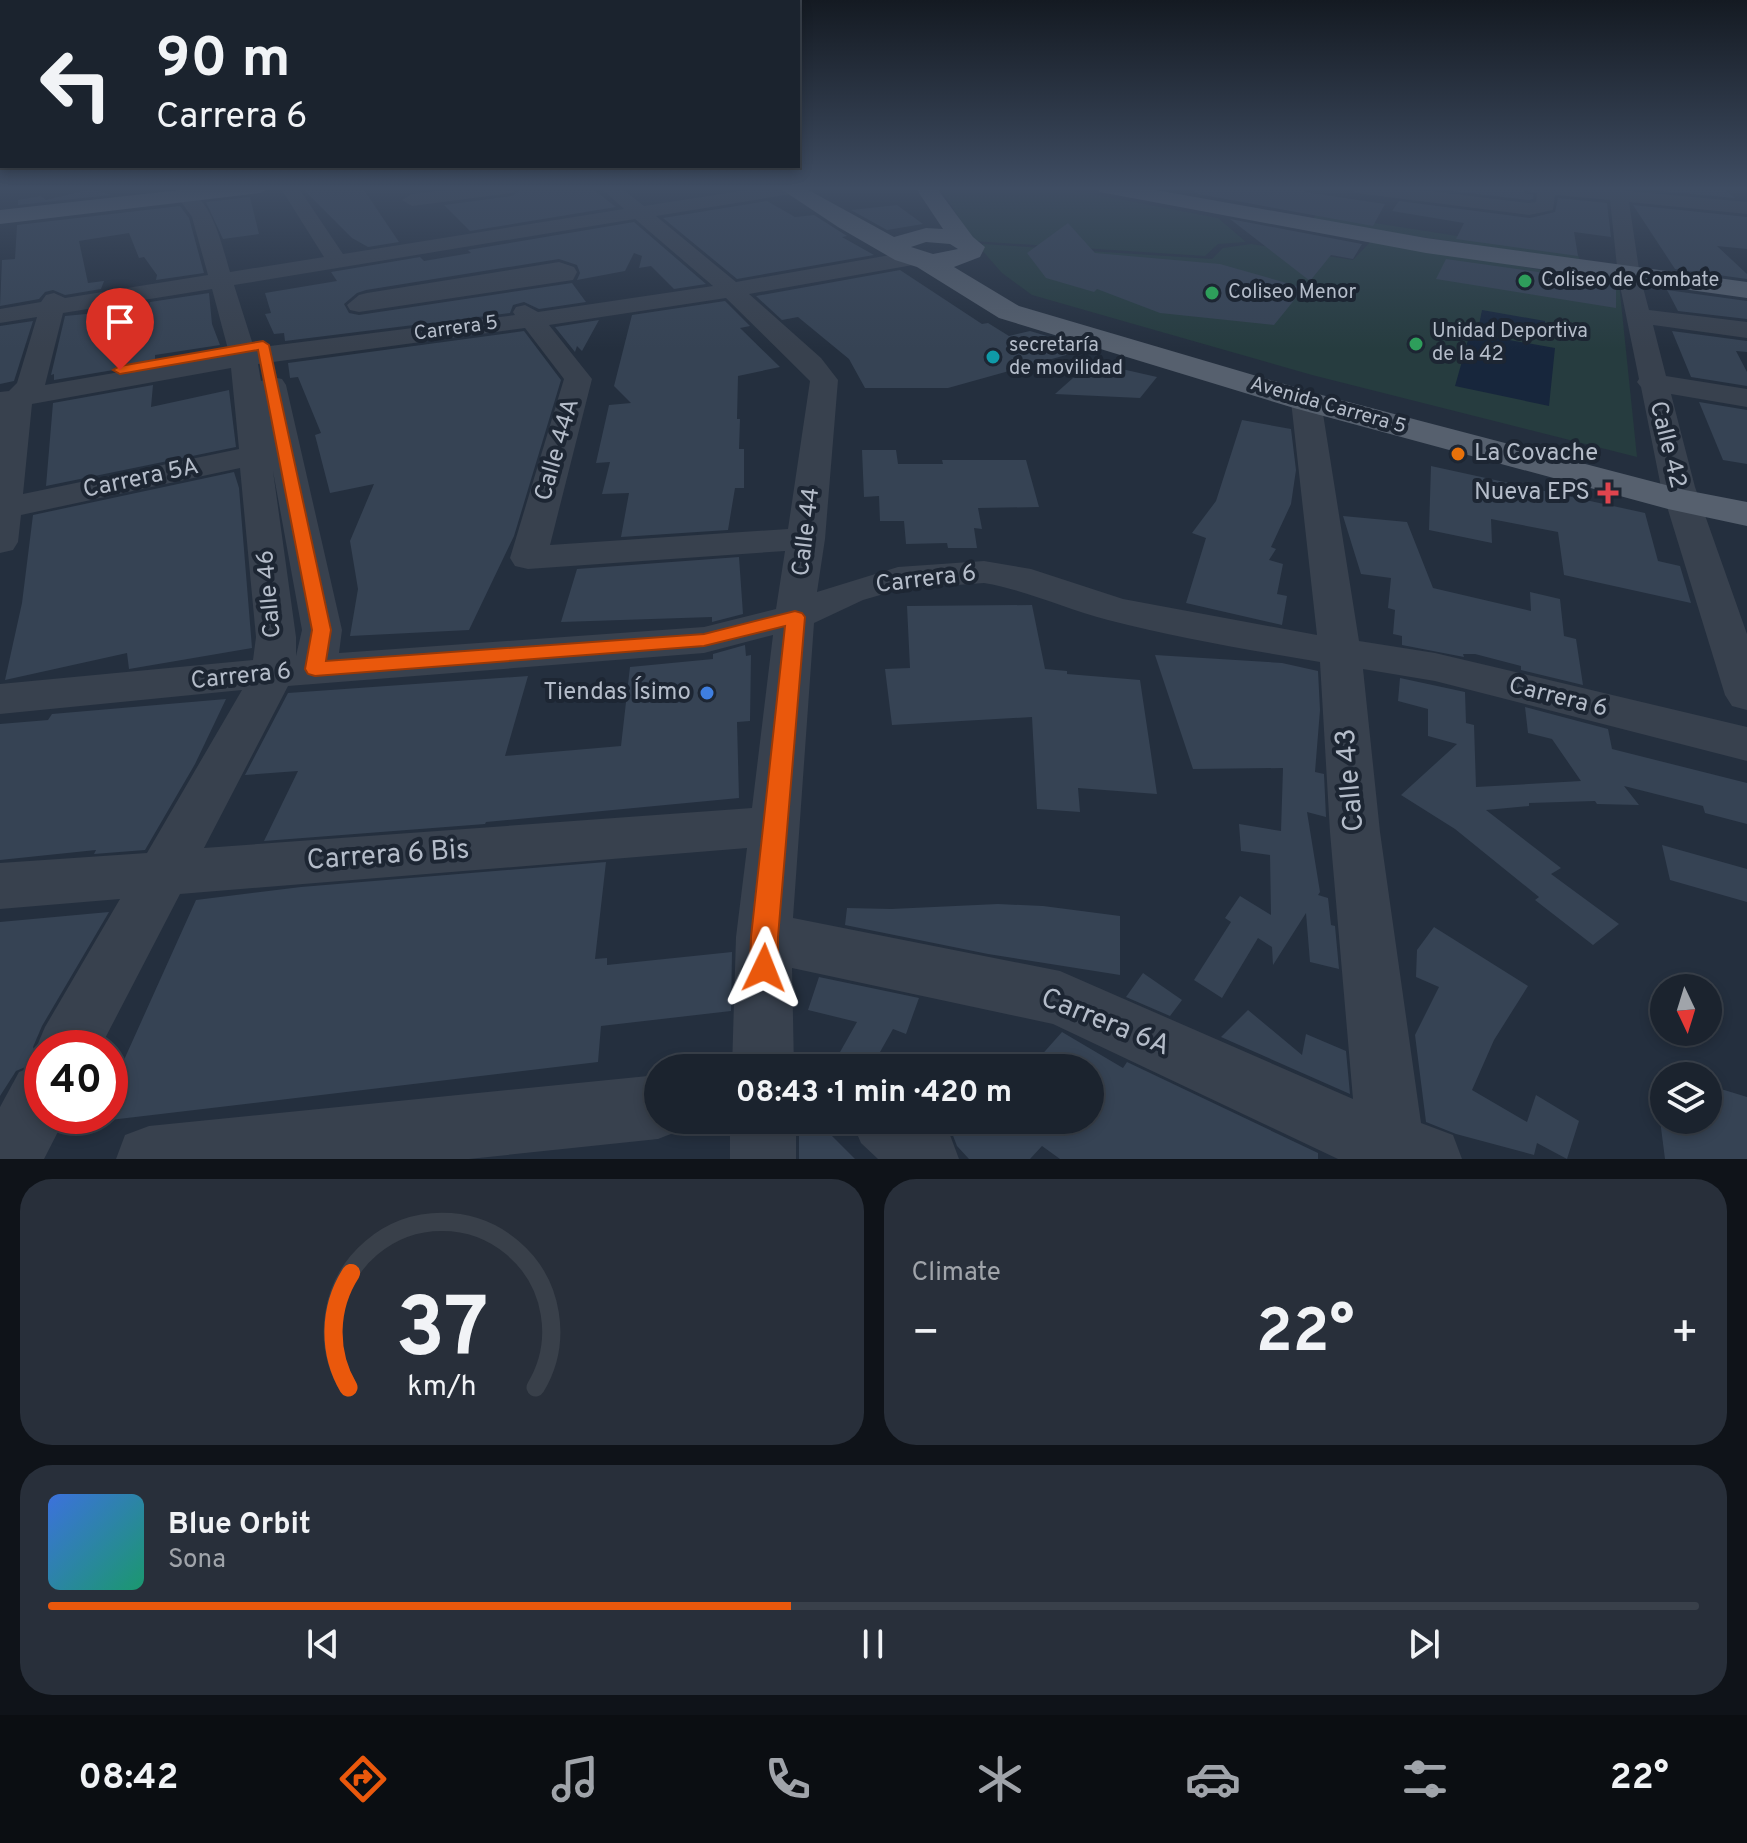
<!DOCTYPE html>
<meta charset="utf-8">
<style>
body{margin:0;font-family:Overpass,sans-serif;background:#282f3a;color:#f1f3f6;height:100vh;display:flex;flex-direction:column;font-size:30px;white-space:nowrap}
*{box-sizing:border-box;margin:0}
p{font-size:26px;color:#a0a4aa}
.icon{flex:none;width:44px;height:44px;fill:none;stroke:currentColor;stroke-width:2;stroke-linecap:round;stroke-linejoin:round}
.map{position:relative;height:1159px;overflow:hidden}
.drawer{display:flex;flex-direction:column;gap:20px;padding:20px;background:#0f1319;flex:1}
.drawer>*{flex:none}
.guide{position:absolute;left:0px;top:0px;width:800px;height:168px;box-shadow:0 4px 12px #0003,0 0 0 2px #39404a;background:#1b232e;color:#f1f3f6;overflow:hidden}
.needle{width:52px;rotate:176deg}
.tools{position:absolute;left:1650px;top:974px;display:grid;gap:16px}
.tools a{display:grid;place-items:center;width:72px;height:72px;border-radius:50%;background:#1b232e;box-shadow:0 4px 12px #0003,0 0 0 2px #39404a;font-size:40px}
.speed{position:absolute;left:24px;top:1030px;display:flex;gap:16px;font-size:40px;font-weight:700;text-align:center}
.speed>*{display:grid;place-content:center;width:104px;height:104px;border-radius:50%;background:#1b232e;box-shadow:0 4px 12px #0003,0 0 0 2px #39404a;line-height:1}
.speed .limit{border:12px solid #d22;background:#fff;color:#111}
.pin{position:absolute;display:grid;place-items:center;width:68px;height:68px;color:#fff;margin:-82px -34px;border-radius:50% 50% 50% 0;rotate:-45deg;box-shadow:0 0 8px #0007}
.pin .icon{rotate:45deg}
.me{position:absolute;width:88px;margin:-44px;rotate:2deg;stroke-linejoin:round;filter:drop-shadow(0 0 6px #0008)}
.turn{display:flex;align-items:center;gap:28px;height:168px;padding:0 24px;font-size:36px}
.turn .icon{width:104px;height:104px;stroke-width:2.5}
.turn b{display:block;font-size:56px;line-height:68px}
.big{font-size:60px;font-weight:700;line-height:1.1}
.drawer .tile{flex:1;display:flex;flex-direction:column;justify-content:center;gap:12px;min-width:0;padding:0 28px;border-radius:32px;background:#282f3a}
.drawer .dial{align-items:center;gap:0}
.dial svg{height:208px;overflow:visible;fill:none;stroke:#39404a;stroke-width:7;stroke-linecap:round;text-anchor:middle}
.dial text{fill:#f1f3f6;stroke:none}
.song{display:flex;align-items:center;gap:24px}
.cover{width:96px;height:96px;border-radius:12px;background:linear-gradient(135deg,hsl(220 70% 55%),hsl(160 70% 35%))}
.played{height:8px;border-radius:4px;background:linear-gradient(90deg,#ea580c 45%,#39404a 45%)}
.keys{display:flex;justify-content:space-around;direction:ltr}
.heat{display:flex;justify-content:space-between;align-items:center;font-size:44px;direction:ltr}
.drawer .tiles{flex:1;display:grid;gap:20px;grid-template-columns:1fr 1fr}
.tile:last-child{grid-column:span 2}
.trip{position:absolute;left:644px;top:1054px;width:460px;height:80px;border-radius:40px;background:#1b232e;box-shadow:0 4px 12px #0003,0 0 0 2px #39404a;font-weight:700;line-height:80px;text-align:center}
.tabs{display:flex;height:128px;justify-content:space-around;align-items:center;background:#0b0e12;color:#a0a4aa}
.tabs .icon{width:56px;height:56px}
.tabs .selected{color:#ea580c}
.tabs b{font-size:36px;color:#f1f3f6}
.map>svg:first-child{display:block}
.green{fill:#263c3f}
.water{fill:#17263c}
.building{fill:#364354}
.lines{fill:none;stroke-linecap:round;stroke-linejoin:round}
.minor{fill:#38414e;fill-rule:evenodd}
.major{fill:#56606e;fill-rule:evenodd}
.route{fill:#ea580c;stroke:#983908;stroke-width:2}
.leisure-dot{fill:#2e9e5b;stroke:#1d2633;stroke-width:3}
.culture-dot{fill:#0f9aa8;stroke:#1d2633;stroke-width:3}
.food-dot{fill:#e8710a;stroke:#1d2633;stroke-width:3}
.health-dot{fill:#e0444e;stroke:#1d2633;stroke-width:3}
.shop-dot{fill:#3f7fe0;stroke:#1d2633;stroke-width:3}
.labels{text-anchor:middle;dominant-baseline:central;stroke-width:8;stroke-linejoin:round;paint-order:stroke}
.far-poi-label{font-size:20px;fill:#b4bcc9;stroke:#1d2633;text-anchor:start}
.far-street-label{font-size:20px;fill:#b4bcc9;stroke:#1d2633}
.street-label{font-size:24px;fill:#b4bcc9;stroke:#1d2633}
.poi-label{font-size:24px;fill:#b4bcc9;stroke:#1d2633;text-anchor:end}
.near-street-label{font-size:28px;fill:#b4bcc9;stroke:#1d2633}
</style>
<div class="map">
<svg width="1747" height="1159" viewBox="0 0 1747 1159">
<rect width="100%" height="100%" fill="#242f3e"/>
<g class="green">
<path d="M940,187H1050L1097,195L1218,218L1246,242L1218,244L1205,256L973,241Z"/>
<path d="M1317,214L1578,255L1580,260L1311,221Z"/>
<path d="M1371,241L1619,283L1637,457L1312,375L1032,295L1002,273L980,248L983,244L1212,259L1223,248L1251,244L1353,260Z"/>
</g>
<g class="water">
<path d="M1482,310L1545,321L1544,337L1479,325Z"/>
<path d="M1470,333L1555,348L1549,406L1455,386Z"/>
</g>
<g class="building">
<path d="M301,187H362L399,242L368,247L352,238Z"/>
<path d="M524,187H590L616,207L470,231L444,205L512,196Z"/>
<path d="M1188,187H1310L1305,192L1385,204L1373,226L1198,194Z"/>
<path d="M1419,187H1521L1525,193L1534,195L1533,199L1529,200Z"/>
<path d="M1630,187H1721L1735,198L1630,188Z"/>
<path d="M92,189L111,195L18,205V200L41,196L46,200Z"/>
<path d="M250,197L259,234L223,239L206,202Z"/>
<path d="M1558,198L1607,203L1611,237L1574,232L1578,256L1456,239L1464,223L1392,211L1399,201L1530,218L1555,212Z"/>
<path d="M767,201L795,217L814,215L847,236L842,237L874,255L737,279L663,218Z"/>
<path d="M897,205L923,224L887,230L851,210Z"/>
<path d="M1633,205L1747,217V249L1717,246L1747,274V279L1675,269Z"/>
<path d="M180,206L189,218L204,273L156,280L157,275L144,257L139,258L129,233L79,241L88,283L104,281L101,289L65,295L53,290L45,292L39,299L0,306L2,260L15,259L17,225Z"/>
<path d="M1230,219L1362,244L1353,259L1331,255L1310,281Z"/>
<path d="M634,222L706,284L674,289L651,266L639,268L642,256L634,253L625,271L577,280L580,273L577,265L559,259L366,290L357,293L344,304L349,313L359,315L572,283L586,302L539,309L524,302L513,305L510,313L285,341L284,333L274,334L265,314L271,313L265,293L337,281L331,272L420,257L424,261L471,253L468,250Z"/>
<path d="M1068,223L1095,253L1220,264L1304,288L1274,325L1160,313L1097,289L1094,292L1046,278L1027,253Z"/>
<path d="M1446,259L1616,283V308L1436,279Z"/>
<path d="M900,270L982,324L988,323L1009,336L1030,331L1047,336L1077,352L948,388H865L849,359L798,317L782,320L756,296Z"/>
<path d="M1667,290L1747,301V319L1678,311Z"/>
<path d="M209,293L212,324L220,345L155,355V363L54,380V374L51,375L65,316L149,308L150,302Z"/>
<path d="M725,301L750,326L740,328L780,367L738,376L737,419H740L739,449H744V488H735L728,530L621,537L629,493L602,494L610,462L596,463L609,405L631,403L614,386L632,315Z"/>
<path d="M599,320L582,351L577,346L575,352L555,327Z"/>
<path d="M33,321L14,381L0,384V326Z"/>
<path d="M524,331L561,380L514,536L469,630L350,636L358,589L350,541L374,484L330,493L315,435L321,433L298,377L290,378L288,363Z"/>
<path d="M1672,331L1747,341V352L1736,351L1747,372V386L1691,377Z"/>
<path d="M1091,362L1157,377L1140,398L1055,394Z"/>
<path d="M153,385L151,407L229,390L236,447L46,486L53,403Z"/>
<path d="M1699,402L1747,410V464L1723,460Z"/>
<path d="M1242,420L1291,429L1296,470L1291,504L1271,547L1276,549L1269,560L1283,564L1277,594L1287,596L1282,625L1186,603L1206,538L1192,533L1216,501Z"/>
<path d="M862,450H896L898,464H943L942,460H1026L1039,507L978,508L982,529L974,528L977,548H948L947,543L906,544L904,521H880L879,496L864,497Z"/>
<path d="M1431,466L1645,513L1658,561L1680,566L1691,603L1564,575L1558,532L1491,519L1492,543L1429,530Z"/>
<path d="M234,472L239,488L252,648L129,669L127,653L5,680L22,603L33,515Z"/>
<path d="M1343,516L1407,522L1433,588L1531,611L1530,592L1560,599L1564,636L1576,639L1583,685L1521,670V666L1475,654H1463L1464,657L1402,645V636L1393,634L1395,610L1388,608L1391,578L1361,574Z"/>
<path d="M739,557L743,614L712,622V617L561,622L577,569Z"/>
<path d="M1032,605L1045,669L1067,671V674L1140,680L1157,794L1078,788L1080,812L1037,809L1032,717L892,725L885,669L910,668L907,606Z"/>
<path d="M745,645L746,656L751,655L750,721L737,722L739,798L486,822L485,824L264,841L298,771L245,775L288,693L528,676L505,756L621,746L630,667L713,659V654Z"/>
<path d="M1155,655L1282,663L1318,671L1320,710L1315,772L1324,774L1326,817L1307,812L1320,892L1318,895L1328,898L1331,925L1335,926L1339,969L1310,962L1306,913L1273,965L1272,947L1258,938L1222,998L1194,980L1231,922L1225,918L1240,896L1271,915L1270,855L1241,851L1239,824L1281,831L1283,768L1193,769Z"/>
<path d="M1400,678L1465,692L1466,723L1474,725L1476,787L1581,781L1552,739L1528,733L1525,707L1608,729L1612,749L1747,783V824L1705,813L1703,806L1624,786L1639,805L1597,804L1595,801L1529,803V806L1486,810L1561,868L1551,874L1619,924L1593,945L1535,900L1539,897L1455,829L1401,795L1457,744L1428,736V709L1398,701Z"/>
<path d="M226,699L195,764L145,850L94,854L96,850L0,860V724L48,720L52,714Z"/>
<path d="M1662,845L1747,869V902L1670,880Z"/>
<path d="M606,862L595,959L607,958V965L732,952L731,1011L601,1026L598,1062L110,1120V1091L196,900L301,887Z"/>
<path d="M998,904L1043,906L1120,916V975L988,954L845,925L847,908L891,909Z"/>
<path d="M109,912L42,1026L33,1047L39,1061L16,1071L0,1096V922Z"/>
<path d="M1434,927L1528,986L1494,1040L1472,1090L1527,1122L1536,1095L1579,1121L1567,1159L1537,1143L1534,1155L1456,1134L1426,1122L1415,1035L1439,987L1416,977L1417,950Z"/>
<path d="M1143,973L1182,1000L1170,1016L1126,997Z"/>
<path d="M819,977L919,998L906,1034L893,1029L871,1068H831L857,1022L808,1010Z"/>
<path d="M1248,1010L1302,1055L1306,1034L1346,1051L1350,1094L1221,1037Z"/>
<path d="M1062,1032L1123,1068L1127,1062L1318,1153V1159H1060L1042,1146L1030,1159H969L957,1146L952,1133L938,1120H1090V1068H1030Z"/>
<path d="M1708,1085L1747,1097V1159H1665L1660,1120H1708Z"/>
<path d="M799,1120H816L855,1159H799Z"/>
</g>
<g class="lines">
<g class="minor">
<path d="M280,187H298L343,254L624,209L600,187H620L644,206L765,187H799L798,192L791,194L656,216L736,282L913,251L924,258L913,265L749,294L821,358L838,380L825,539L817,592L898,567L984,561L1031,569L1123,599L1317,635L1291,401L1296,395L1306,392L1316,395L1321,401L1359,641L1435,653L1747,727V761L1435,681L1363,669L1380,832L1421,1123L1453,1135L1462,1159H1338L1053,1024L792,968L794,1068H732L736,937L747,848L180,894L100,1048H42V1061L36,1048L45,1027L120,899L0,909V863L147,853L242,690L0,714V684L253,660L256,637L240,468L21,515L18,542L13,550L0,553V392L9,391L17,383L37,317L0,323V309L41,302L46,295L54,293L65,298L208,275L192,217L177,196L186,190C212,197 223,249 230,272L324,257ZM635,219L713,286L538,312L525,305L516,307L513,312L515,315L254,348L234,285ZM212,289L229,353L45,385L63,313ZM726,298L810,381L788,529L550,545L592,379L549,325ZM525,328L564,379L510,558L515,566L528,569L785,551L776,609L704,627L339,653L342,630L286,385L282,379L272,377L261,381L258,364ZM231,368L239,449L23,494L32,404ZM273,471L302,630L296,656V637ZM984,583C1026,590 1066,609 1108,620C1177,638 1249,650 1320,662L1330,832L1353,1099L1060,971L793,918L814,623L863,600L901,589ZM773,635L752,808L204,848L288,686L704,653Z"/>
<path d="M472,187H521L512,193L412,206L402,200L412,194Z"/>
<path d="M1347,187H1397L1529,203L1536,202L1537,193L1527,191L1524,187H1627L1628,191L1747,202V214L1629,202L1640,276L1649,310L1747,322V338L1653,325L1666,376L1747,389V407L1671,394L1695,487L1747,634V710L1732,706L1725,695L1661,487L1641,387L1637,382L1639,379L1618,276L1610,200L1555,195L1553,210L1529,215L1356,193Z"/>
<path d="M559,262L574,267L577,272L573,280L359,312L350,310L347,305L359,295L367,293Z"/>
<path d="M42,1063V1116L65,1118L44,1159H0V1107L19,1072Z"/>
<path d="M658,1075V1120H685L681,1130L658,1139L469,1159H116L125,1135L149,1126Z"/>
<rect x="730" y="1120" width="66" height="39"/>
<path d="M851,1120H933L950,1135L959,1159H878L861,1143Z"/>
</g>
<g class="major">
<path d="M207,187H271L260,193L0,224V210Z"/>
<path d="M778,187H803L894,237L926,228L943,229L915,187H936L973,237L985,247L980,257L954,267L1019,306L1318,394L1685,490L1747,502V526L1668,509L1294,408L999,318L917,267L895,260L838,227ZM926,242L950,244L958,249L933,254L911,247Z"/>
<path d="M1097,187H1139L1426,238L1747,282V298L1426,253L1100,192Z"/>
</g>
</g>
<linearGradient id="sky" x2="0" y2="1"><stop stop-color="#141a22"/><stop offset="0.54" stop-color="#3f4d63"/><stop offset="1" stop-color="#3f4d63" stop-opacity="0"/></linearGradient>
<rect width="1747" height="349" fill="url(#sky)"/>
<path class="route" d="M263,341L269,345L331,630L326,661L704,634L795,611L802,613L805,617L778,937V968L774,976L764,980L754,976L750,968L751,937L785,626L704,646L315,676L308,674L305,669L312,630L258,350L120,374L113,370L120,366Z"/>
<g class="leisure-dot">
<circle cx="1525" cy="281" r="8"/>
<circle cx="1212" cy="293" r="8"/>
<circle cx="1416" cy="344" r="8"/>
</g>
<circle class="culture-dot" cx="993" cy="357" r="8"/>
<circle class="food-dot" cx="1458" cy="454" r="8"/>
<path class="health-dot" d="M1604 481h8v8h8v8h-8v8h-8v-8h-8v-8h8z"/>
<circle class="shop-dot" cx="707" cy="693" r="8"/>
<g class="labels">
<g class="far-poi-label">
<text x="1541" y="281">Coliseo de Combate</text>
<text x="1228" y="293">Coliseo Menor</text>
<text x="1432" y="332">Unidad Deportiva<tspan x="1432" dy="23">de la 42</tspan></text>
<text x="1009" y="346">secretaría<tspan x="1009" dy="23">de movilidad</tspan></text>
</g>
<g class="far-street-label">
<text transform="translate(456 329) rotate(-8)">Carrera 5</text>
<text transform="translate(1328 406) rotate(16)">Avenida Carrera 5</text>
</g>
<g class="street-label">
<text transform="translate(1667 445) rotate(76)">Calle 42</text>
<text transform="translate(558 450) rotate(-74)">Calle 44A</text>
<text transform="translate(141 479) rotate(-12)">Carrera 5A</text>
<text transform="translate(807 532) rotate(-83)">Calle 44</text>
<text transform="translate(926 580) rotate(-7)">Carrera 6</text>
<text transform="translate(270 594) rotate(-95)">Calle 46</text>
<text transform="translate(241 677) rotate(-6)">Carrera 6</text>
<text transform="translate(1558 698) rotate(14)">Carrera 6</text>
</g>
<g class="poi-label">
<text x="1474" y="454" text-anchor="start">La Covache</text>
<text x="1590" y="493">Nueva EPS</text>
<text x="691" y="693">Tiendas Ísimo</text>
</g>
<g class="near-street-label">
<text transform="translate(1351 780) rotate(-95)">Calle 43</text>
<text transform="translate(388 856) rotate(-4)">Carrera 6 Bis</text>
<text transform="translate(1105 1023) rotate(22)">Carrera 6A</text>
</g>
</g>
</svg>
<div class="tools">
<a><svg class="needle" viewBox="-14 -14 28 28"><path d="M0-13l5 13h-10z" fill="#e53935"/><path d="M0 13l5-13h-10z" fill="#a0a4aa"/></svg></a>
<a><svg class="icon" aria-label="layers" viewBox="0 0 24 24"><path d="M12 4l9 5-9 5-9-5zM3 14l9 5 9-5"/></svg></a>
</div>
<div class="speed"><div class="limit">40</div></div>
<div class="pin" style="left:120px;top:370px;background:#d93025"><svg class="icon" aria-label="arrive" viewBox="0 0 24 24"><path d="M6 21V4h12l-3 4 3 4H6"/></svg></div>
<svg class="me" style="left:764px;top:968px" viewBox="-20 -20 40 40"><path d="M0-17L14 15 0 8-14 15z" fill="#ea580c" stroke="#fff" stroke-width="4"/></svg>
<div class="trip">08:43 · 1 min · 420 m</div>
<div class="guide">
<div class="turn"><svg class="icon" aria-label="left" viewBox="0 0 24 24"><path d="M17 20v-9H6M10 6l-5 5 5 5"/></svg><div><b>90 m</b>Carrera 6</div></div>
</div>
</div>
<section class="drawer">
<div class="tiles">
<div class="tile dial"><svg viewBox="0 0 100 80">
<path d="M14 69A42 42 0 1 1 86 69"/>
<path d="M14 69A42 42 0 0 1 15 25" stroke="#ea580c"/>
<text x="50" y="56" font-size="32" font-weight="700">37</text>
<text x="50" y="72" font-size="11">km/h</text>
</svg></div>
<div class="tile"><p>Climate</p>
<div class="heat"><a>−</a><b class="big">22°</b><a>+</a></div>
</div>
<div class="tile">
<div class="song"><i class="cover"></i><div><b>Blue Orbit</b><p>Sona</p></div></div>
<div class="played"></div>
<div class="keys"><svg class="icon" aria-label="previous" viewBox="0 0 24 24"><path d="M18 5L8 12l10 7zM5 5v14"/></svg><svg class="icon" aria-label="pause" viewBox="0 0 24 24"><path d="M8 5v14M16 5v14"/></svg><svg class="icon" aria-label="next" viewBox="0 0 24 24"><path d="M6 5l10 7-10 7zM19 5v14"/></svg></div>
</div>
</div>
</section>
<nav class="tabs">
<b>08:42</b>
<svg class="icon selected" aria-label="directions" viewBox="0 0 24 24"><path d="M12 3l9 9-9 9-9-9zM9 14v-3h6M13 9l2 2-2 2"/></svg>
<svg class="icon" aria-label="music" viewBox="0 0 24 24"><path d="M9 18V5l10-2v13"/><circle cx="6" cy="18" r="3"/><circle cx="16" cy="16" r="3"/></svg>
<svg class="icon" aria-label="phone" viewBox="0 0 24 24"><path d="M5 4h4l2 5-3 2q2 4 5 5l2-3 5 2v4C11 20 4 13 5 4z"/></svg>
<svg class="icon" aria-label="climate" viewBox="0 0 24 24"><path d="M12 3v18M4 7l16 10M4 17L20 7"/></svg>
<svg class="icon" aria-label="car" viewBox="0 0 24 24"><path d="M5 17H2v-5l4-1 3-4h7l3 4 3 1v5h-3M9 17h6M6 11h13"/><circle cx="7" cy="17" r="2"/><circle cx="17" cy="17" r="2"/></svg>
<svg class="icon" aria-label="filters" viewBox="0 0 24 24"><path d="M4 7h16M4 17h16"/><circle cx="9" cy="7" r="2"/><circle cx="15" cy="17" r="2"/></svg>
<b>22°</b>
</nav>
